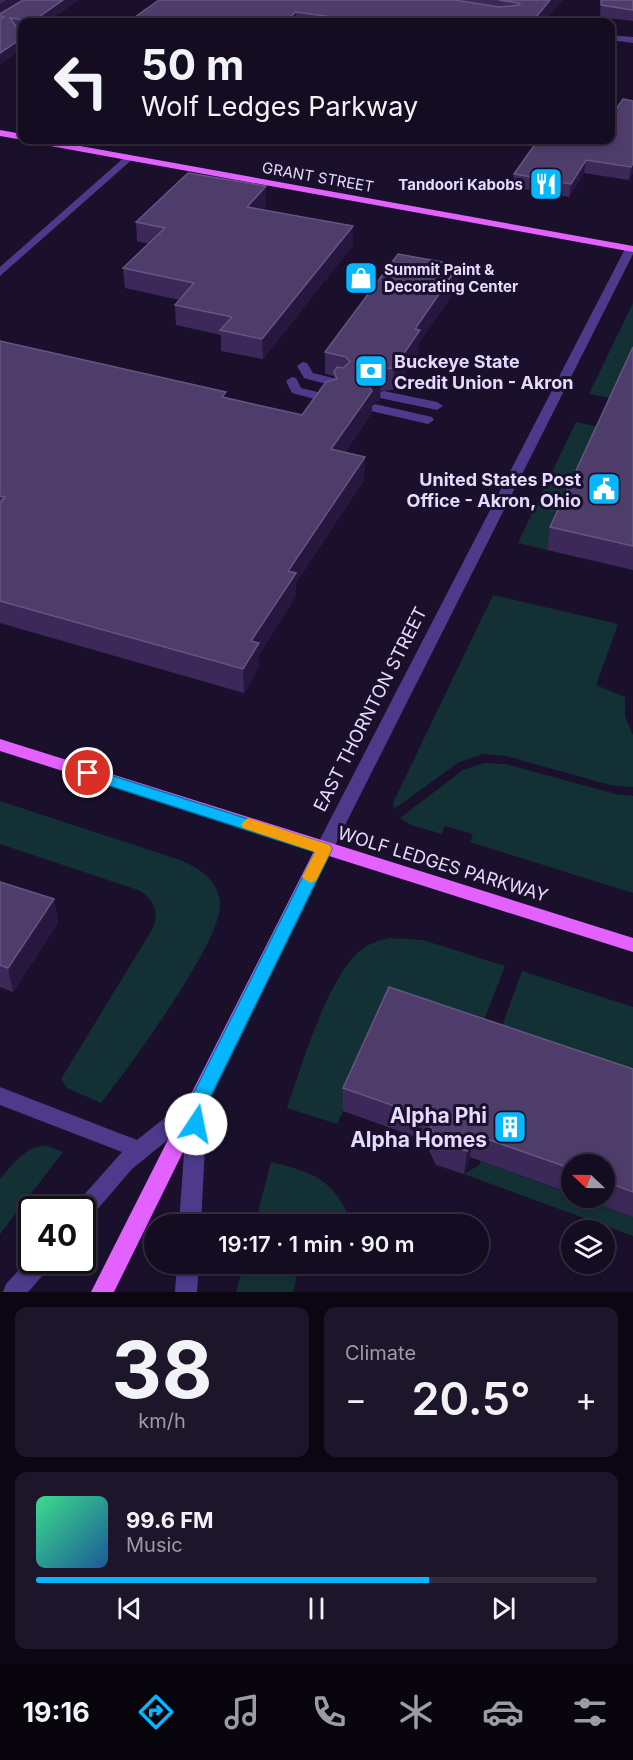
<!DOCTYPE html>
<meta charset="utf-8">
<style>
body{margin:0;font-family:Inter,sans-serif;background:#1d1529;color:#f1f3f6;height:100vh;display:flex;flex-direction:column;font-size:22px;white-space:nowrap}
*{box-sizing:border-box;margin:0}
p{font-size:20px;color:#9d9ba5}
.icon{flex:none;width:33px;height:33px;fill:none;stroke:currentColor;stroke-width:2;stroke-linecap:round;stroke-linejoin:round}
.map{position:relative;height:1292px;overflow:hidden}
.drawer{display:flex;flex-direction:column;gap:15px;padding:15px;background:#0b0712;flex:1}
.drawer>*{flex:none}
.top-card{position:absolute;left:18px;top:18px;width:597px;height:126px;border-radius:12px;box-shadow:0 3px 9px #0003,0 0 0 2px #332c3e;background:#140c20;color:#f1f3f6;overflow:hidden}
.needle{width:39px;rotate:292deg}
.fabs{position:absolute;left:561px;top:1154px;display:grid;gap:12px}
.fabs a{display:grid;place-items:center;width:54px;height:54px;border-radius:50%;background:#140c20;box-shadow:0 3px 9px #0003,0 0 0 2px #332c3e;font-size:30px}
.speed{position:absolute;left:18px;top:1196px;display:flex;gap:12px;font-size:30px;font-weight:700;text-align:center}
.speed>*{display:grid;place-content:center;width:78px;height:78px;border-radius:50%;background:#140c20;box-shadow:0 3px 9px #0003,0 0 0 2px #332c3e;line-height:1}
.speed .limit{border:3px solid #111;border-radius:9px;background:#fff;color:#111}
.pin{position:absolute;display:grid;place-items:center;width:51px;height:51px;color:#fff;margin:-26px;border:3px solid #fff;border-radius:50%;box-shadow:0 2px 6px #0007}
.me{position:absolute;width:66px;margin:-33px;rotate:11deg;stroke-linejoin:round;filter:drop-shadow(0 0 4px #0008)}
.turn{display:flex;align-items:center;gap:21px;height:126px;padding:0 24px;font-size:27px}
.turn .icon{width:78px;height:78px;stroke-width:2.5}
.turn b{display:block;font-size:42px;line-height:51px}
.big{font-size:45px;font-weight:600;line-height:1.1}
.drawer .card{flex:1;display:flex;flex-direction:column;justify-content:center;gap:9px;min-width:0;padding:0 21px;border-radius:12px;background:#1d1529}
.drawer .dial{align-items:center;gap:0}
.dial b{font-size:78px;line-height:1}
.song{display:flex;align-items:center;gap:18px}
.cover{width:72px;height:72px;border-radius:9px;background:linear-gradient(135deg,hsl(150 70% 55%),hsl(210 70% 35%))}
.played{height:6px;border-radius:3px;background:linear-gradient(90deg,#06b7ff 70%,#332c3e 70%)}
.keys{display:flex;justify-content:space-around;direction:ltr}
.heat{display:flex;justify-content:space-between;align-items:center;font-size:33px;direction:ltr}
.drawer .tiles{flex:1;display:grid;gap:15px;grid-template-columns:1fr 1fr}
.card:last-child{grid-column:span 2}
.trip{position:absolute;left:144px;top:1214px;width:345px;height:60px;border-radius:30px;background:#140c20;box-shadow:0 3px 9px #0003,0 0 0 2px #332c3e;font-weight:600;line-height:60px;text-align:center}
.tab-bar{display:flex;height:96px;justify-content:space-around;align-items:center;background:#08050d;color:#9d9ba5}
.tab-bar .icon{width:42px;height:42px}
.tab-bar .current{color:#06b7ff}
.tab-bar b{font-size:27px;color:#f1f3f6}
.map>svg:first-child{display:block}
.green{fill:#133035}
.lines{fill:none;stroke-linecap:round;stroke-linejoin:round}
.minor{fill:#4d3a8b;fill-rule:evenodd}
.major{fill:#e261ff;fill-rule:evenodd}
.wall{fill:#3c2959}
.shaded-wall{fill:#27173f}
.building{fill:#4e3c6b;stroke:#665582;stroke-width:1.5}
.route{fill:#06b7ff;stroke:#0477a6;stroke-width:1.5}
.slow{fill:#f59e0b}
.labels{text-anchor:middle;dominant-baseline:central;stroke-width:6;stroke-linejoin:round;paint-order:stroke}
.far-street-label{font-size:15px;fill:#e5daff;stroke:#1a102b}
.far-poi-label{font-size:15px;font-weight:bold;fill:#e5daff;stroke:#1a102b;text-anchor:end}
.poi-label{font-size:18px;font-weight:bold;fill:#e5daff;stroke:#1a102b;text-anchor:start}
.street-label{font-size:18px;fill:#e5daff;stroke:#1a102b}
.near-poi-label{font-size:21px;font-weight:bold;fill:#e5daff;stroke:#1a102b;text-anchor:end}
</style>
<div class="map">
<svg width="633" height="1292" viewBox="0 0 633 1292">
<rect width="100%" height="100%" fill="#1a102b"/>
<g class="green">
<path d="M633,303V361L616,399L589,394Z"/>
<path d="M576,422L603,428L547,550L518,543Z"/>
<path d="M493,595L618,624L596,685L625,697V716L633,735V787L610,785L506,756L484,754L459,762L394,809L393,803Z"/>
<path d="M484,763L506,764L615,794L633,796V893L470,842L473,834L445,826L442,834L411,825L400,818L463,770Z"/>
<path d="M0,801L183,861C201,870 219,881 220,904C222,942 128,1068 101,1103L67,1088L61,1079L153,928C160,912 153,898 138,890L0,844Z"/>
<path d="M390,938L423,940L505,966L476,1041L388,1011L337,1124L287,1108C301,1068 328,976 361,950C369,943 380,940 390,938Z"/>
<path d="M522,971L633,1007V1087L497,1040Z"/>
<path d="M48,1146L63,1152L0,1234V1179C13,1165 27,1144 48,1146Z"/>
<path d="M481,1161L571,1194L572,1197H580L633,1217V1236L464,1174L479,1165Z"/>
<path d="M271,1162C316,1173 334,1180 352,1224H255Z"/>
<path d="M244,1263H300L293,1292H236Z"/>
</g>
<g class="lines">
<g class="minor">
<path d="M610,35L633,37V43L610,40Z"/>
<path d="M127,155L135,157L0,276V267Z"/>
<path d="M626,247H633V254L333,849L330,854L324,856L318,854L315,849Z"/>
<path d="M303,362L307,363L313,373L345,381L347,384L341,388L304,378L297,366Z"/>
<path d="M292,377L296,378L301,388L334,396L336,399L330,403L292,393L286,381Z"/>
<path d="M384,391L437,402L443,406L437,410L380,398V392Z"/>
<path d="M375,404L432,417L434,420L428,424L371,411L369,408Z"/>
<path d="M0,1087L137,1140L186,1101L193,1098L204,1101L207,1107L201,1224H179L186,1125L132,1169L89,1219L82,1222V1209H73L75,1205L122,1152L0,1105Z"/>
<path d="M32,1256V1260H53L50,1267L28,1292H3L6,1284Z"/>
<path d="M177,1263H199L197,1292H175Z"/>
</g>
<g class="major">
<path d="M0,130L22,134L23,140L0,136Z"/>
<path d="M30,140H47L633,246V252L34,143Z"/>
<path d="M0,739L633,938V952L329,856L114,1292H91L314,851L0,751Z"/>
</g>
</g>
<g class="wall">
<path d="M0,0H78L47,22H22V29H18L22,49L0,64Z"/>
<path d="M159,0H562L544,22H128Z"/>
<path d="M601,0H633V21L600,17Z"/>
<path d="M610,115L633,172L629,180L584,173L569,197L512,187L514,174L610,140Z"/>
<path d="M266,186V205L262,210L353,245L263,359L221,351V335L176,325L175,305L180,300L125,288L123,268L149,244L137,241L136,222Z"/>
<path d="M459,265L458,286L419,343V352L393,390L381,391L380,400L372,404V413L345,452L364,480L296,583V596L259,655V667L244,693L0,623V341L226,397L302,415L334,380V376L325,374V352Z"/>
<path d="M633,347V570L547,550L550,527Z"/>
<path d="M0,882L54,899L58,923L13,992L0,987Z"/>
<path d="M633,1069V1217L580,1197H604V1164H572V1194L470,1157L464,1174L436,1165L424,1140L343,1111V1088Z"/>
</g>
<g class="shaded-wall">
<path d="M6,0H23L0,14V4Z"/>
<path d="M63,0H78L47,22H33V21Z"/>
<path d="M550,0H562L544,22H532Z"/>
<path d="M296,12V22H284Z"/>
<path d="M22,38V49L0,64V53Z"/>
<path d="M586,160L584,173L569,197L571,184Z"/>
<path d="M633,163V172L629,180L631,167Z"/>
<path d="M266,186V205L247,226V207Z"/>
<path d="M353,226V245L263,359L262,339Z"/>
<path d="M459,265L458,286L419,343V352L393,390L394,368L415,329Z"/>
<path d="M381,378L380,400L372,404V413L331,471V449L368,384Z"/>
<path d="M365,457L364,480L296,583V596L259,655V667L244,693L243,669L251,641L288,571Z"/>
<path d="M54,899L58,923L13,992L8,968Z"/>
<path d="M473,1134L470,1157L464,1174L467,1151Z"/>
</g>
<g class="building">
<path d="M23,0H63L33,21L10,18L22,35V38L0,53V19L4,17L0,16V14Z"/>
<path d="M159,0H455L499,7L520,5L518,3L499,0H550L532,22H367L296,12L284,22H128Z"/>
<path d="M601,0H633V10L601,5Z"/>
<path d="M623,99L633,101V163L631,167L586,160L571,184L514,174L538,140H610V115H612Z"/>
<path d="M188,173L266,186L247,207L353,226L262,339L220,330L232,317L175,305L194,283L123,268L165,228L136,222Z"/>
<path d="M398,254L459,265L415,329L420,330L394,368L379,369L378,376L381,378L368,384L372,391L331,449L365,457L288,571L296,573L251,641L259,643L243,669L0,601V503L5,497L0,496V341L226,392L222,397L302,415L326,382L337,379L334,372L337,367L343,368L350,362L346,357L325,352Z"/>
<path d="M633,347V546L550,527Z"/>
<path d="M0,882L54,899L8,968L0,965Z"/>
<path d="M389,987L633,1069V1192L604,1181V1164H572V1169L473,1134L467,1151L438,1142L426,1117L343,1088Z"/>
</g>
<path class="route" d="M88,768L330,845L332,849L207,1104L203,1129L196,1132L190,1129L187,1124L188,1104L315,852L82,777L80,773L82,769Z"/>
<path class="slow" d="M248,818L330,845L332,849L316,881L310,883L302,877L315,852L243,828L241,824Z"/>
<defs>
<symbol id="restaurant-square" viewBox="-11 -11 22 22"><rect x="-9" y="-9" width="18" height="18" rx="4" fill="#06b7ff" stroke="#1a102b"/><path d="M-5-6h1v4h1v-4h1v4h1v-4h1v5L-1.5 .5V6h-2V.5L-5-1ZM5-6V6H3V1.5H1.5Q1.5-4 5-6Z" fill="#fff"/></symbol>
<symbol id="shop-square" viewBox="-11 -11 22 22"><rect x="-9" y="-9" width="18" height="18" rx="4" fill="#06b7ff" stroke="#1a102b"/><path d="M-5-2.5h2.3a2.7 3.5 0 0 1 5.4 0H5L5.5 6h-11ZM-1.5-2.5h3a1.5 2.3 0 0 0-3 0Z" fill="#fff"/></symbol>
<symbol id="bank-square" viewBox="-11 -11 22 22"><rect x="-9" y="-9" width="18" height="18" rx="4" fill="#06b7ff" stroke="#1a102b"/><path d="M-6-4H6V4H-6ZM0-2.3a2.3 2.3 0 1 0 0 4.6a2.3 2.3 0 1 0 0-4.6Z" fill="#fff"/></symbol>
<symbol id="civic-square" viewBox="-11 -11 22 22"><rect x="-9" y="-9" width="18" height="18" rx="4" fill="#06b7ff" stroke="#1a102b"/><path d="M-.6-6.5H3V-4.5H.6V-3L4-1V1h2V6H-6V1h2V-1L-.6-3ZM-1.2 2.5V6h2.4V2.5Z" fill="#fff"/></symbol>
<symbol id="building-square" viewBox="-11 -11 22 22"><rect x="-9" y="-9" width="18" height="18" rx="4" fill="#06b7ff" stroke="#1a102b"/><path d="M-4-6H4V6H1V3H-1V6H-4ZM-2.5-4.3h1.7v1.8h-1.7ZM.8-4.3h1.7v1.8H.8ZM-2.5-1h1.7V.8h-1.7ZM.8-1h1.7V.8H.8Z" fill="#fff"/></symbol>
</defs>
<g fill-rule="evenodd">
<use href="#restaurant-square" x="527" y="165" width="38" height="38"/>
<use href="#shop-square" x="342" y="259" width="38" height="38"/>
<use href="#bank-square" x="352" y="352" width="38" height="38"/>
<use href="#civic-square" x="585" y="470" width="38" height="38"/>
<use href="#building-square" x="491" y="1108" width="38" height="38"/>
</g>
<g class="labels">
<g class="far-street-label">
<text transform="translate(318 177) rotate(10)">GRANT STREET</text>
</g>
<g class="far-poi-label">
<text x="523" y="184">Tandoori Kabobs</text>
<text x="384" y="269" text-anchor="start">Summit Paint &amp;<tspan x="384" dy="17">Decorating Center</tspan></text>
</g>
<g class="poi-label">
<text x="394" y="361">Buckeye State<tspan x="394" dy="21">Credit Union - Akron</tspan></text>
<text x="581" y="479" text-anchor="end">United States Post<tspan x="581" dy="21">Office - Akron, Ohio</tspan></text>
</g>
<g class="street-label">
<text transform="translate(370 709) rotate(-63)">EAST THORNTON STREET</text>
<text transform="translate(443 864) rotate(17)">WOLF LEDGES PARKWAY</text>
</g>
<g class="near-poi-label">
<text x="487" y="1115">Alpha Phi<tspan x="487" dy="24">Alpha Homes</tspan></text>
</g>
</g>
</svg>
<div class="fabs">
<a><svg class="needle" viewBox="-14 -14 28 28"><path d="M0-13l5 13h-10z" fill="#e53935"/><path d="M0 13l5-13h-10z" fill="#9d9ba5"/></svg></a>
<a><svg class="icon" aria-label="layers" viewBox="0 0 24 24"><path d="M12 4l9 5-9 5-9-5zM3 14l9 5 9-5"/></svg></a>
</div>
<div class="speed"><div class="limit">40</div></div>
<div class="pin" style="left:88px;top:773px;background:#d93025"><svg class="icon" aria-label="arrive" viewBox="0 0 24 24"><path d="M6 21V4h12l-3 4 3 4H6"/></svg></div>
<svg class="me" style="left:196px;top:1124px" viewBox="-20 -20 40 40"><circle r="19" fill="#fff"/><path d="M0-13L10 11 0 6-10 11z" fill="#06b7ff"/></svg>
<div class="trip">19:17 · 1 min · 90 m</div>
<div class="top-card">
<div class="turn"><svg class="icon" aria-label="left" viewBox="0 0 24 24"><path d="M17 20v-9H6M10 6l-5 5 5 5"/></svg><div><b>50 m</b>Wolf Ledges Parkway</div></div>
</div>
</div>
<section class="drawer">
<div class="tiles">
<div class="card dial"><b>38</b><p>km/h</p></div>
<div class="card"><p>Climate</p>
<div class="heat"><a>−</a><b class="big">20.5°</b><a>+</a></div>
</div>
<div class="card">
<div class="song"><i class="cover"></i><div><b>99.6 FM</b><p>Music</p></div></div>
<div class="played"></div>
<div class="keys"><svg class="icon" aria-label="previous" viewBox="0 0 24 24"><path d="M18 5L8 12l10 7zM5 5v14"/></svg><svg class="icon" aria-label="pause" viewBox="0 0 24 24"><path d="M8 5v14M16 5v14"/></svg><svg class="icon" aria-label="next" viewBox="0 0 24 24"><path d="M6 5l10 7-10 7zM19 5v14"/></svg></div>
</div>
</div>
</section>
<nav class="tab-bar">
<b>19:16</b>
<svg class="icon current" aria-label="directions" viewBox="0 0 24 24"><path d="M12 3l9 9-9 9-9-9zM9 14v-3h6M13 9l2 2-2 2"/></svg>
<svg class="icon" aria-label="music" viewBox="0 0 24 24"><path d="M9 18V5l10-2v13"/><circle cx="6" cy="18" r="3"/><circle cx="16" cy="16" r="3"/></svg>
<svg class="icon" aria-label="phone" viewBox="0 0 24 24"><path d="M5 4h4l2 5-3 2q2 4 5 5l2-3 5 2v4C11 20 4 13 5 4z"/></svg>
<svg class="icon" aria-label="climate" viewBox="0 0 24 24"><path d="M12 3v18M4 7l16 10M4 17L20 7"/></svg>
<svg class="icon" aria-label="car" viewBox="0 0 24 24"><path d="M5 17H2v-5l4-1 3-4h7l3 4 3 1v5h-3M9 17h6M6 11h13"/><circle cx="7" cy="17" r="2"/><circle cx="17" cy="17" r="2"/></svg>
<svg class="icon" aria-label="filters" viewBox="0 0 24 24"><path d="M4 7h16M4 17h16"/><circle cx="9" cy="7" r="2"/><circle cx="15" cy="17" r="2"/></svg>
</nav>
